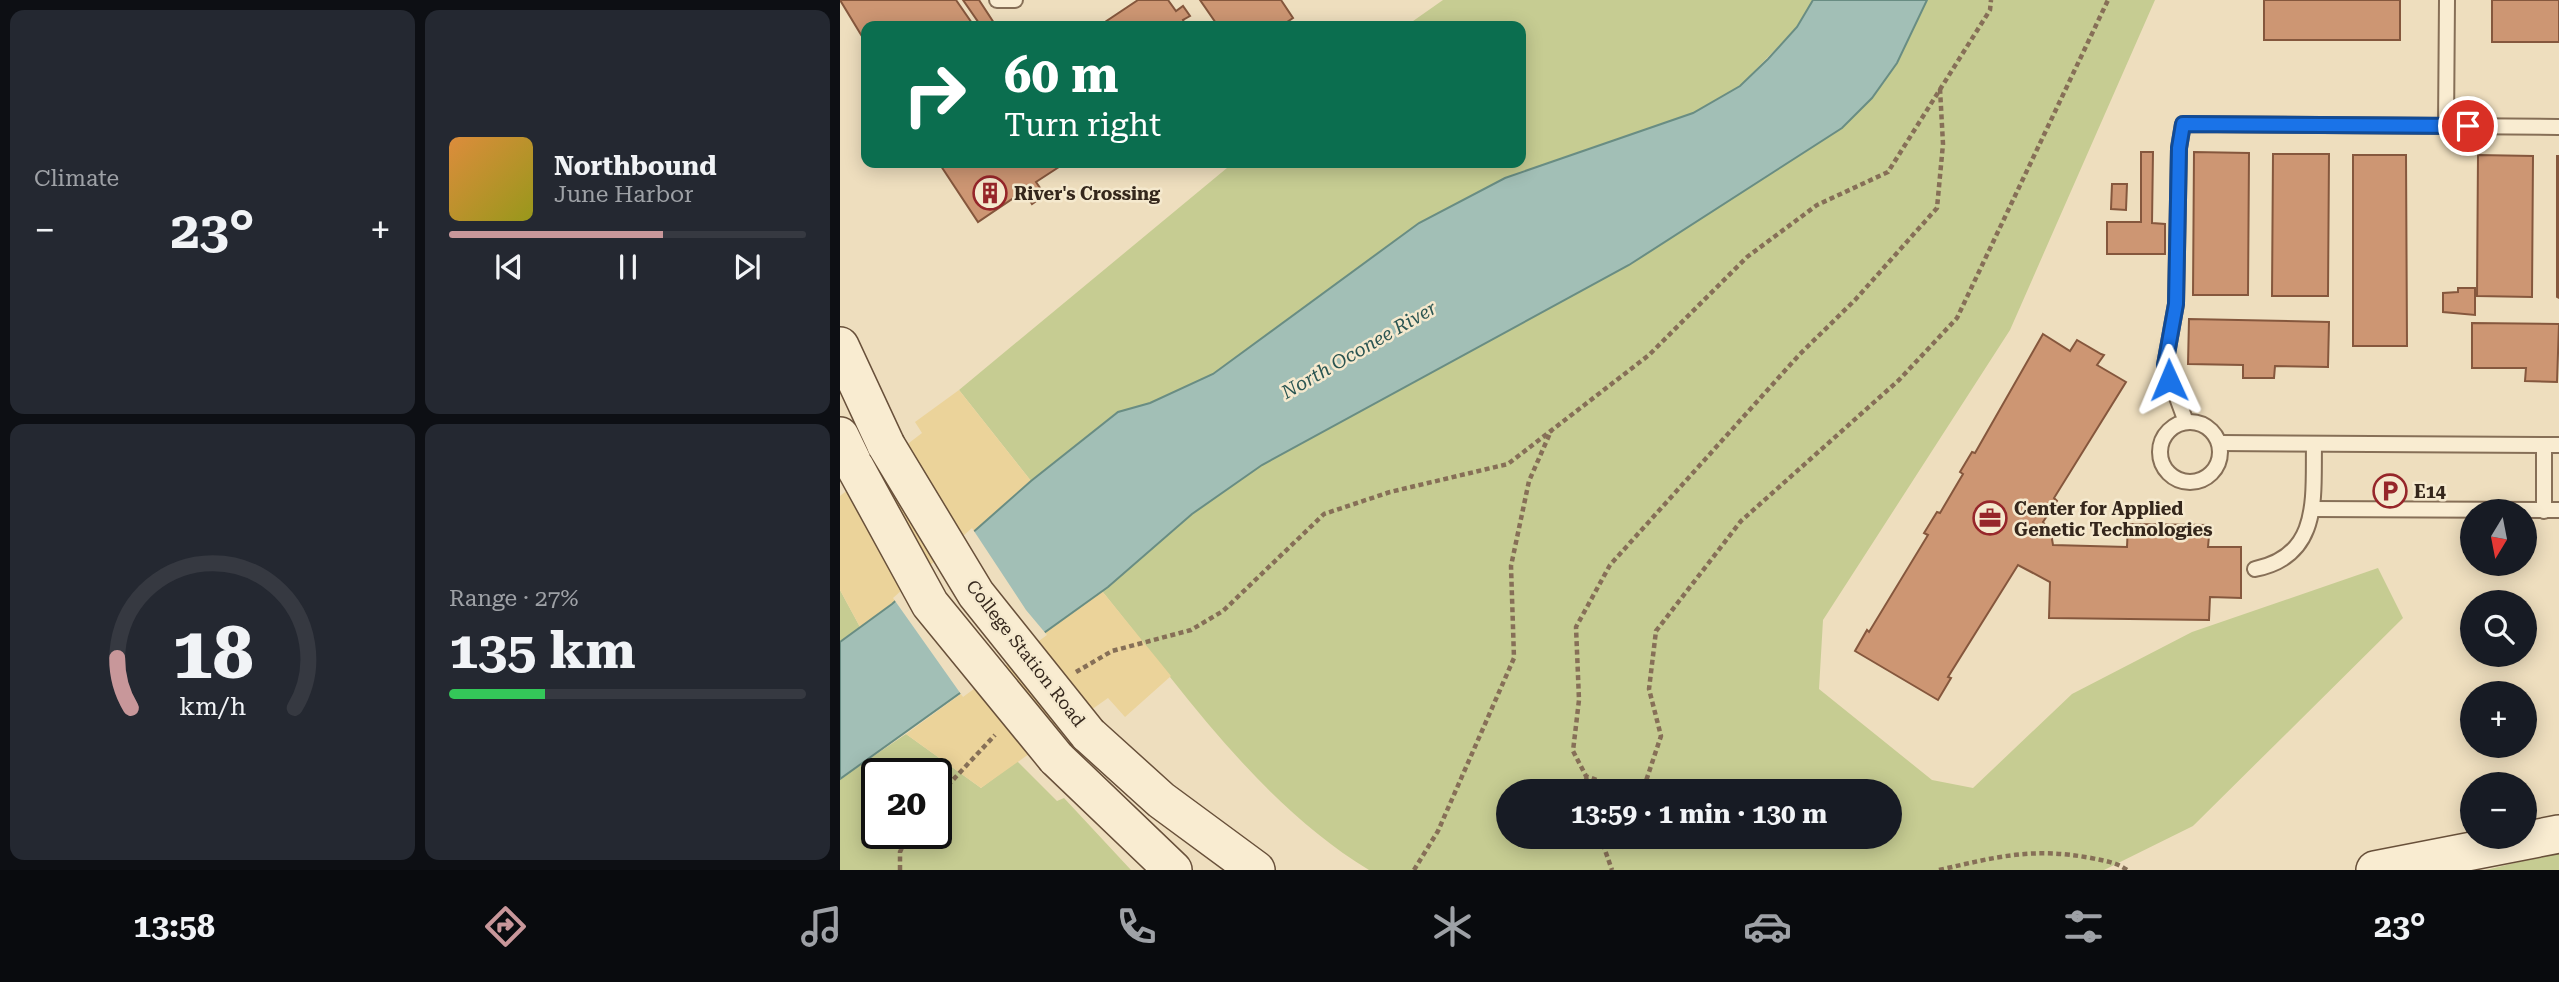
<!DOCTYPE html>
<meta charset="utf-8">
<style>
body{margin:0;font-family:"Roboto Serif",serif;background:#242831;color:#f1f3f6;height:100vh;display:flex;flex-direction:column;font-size:26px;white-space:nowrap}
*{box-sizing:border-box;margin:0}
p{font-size:23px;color:#9ea1a6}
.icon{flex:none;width:38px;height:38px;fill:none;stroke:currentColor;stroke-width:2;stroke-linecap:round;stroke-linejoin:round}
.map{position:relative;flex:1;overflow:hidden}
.panel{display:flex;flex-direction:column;gap:10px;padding:10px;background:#0d0f14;width:840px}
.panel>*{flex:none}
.hud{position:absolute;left:21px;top:21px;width:665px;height:147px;border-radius:14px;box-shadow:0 4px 18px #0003;background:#0b6e4f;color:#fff;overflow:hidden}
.needle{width:46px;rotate:190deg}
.fabs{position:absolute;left:1620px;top:499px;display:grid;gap:14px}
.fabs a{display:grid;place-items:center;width:77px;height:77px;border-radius:50%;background:#171b24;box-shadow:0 4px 18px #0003;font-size:35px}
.speed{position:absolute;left:21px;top:758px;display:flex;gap:14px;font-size:35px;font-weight:700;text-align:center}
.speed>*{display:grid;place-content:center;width:91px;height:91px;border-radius:50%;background:#171b24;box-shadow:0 4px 18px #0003;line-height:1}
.speed .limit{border:4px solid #111;border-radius:10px;background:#fff;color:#111}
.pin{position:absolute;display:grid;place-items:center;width:60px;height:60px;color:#fff;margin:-30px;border:4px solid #fff;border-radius:50%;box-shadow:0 2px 7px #0007}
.me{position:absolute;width:77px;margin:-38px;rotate:359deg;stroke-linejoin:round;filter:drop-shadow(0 0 5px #0008)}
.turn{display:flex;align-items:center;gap:24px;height:147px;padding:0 28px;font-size:32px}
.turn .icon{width:91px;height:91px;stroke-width:2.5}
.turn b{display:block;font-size:49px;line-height:60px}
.big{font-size:52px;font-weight:700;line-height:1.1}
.panel .widget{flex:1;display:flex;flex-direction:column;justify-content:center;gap:10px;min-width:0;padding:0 24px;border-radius:14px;background:#242831}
.panel .dial{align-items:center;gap:0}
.dial svg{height:182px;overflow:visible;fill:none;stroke:#363941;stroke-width:7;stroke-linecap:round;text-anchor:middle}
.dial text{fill:#f1f3f6;stroke:none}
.song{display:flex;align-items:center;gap:21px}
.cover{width:84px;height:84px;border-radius:10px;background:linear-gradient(135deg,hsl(30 70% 55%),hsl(60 70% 35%))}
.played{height:7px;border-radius:4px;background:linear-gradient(90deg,#c8979a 60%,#363941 60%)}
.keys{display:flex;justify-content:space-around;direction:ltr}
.heat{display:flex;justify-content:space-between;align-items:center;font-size:38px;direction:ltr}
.charge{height:10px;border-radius:5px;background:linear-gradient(90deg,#34c759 27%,#363941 0)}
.panel .tiles{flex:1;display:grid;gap:10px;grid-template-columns:repeat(2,1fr)}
.trip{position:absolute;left:656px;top:779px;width:406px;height:70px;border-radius:35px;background:#171b24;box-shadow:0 4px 18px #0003;font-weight:700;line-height:70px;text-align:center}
.dock{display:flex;height:112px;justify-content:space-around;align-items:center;background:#090b0e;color:#9ea1a6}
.dock .icon{width:49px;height:49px}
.dock .on{color:#c8979a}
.dock b{font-size:32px;color:#f1f3f6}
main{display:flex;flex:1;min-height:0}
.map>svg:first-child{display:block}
.green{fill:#c6cc92;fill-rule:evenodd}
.sand{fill:#ebd39a}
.water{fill:#a2bfb6;stroke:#698d83;stroke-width:2}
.pier{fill:#eedebe}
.building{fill:#cd9673;stroke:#85573d;stroke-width:2}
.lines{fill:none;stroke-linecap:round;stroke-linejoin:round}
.service-casing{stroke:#866f57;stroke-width:18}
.secondary-casing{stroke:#68503a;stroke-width:40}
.path{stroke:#866f57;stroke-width:4.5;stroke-dasharray:5 3.5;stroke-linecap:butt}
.service{stroke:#f9ecd1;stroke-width:14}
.secondary{stroke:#f9ecd1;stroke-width:37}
.secondary-bridge-casing{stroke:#68503a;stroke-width:40;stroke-linecap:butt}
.secondary-bridge{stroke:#f9ecd1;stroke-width:37}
.route-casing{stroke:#114b97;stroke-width:18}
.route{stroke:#1a73e8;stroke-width:12}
.labels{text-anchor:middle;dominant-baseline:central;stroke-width:5;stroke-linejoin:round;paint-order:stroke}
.poi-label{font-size:18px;font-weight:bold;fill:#35271c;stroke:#f5e9ce;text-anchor:start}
.street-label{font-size:18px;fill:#35271c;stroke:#f5e9ce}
.water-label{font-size:19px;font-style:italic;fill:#2b5552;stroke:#f5e9ce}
</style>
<main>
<section class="panel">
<div class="tiles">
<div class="widget"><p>Climate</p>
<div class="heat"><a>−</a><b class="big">23°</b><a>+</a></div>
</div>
<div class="widget">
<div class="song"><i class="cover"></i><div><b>Northbound</b><p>June Harbor</p></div></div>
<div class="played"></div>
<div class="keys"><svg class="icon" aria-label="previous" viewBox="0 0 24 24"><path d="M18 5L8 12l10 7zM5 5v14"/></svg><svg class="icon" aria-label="pause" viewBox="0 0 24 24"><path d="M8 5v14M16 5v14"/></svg><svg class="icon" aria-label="next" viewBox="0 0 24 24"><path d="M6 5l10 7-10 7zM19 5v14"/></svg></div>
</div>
<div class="widget dial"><svg viewBox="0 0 100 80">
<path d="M14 69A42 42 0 1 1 86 69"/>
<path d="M14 69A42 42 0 0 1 8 47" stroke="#c8979a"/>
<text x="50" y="56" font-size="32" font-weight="700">18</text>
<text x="50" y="72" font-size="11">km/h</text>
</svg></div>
<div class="widget"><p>Range · 27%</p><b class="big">135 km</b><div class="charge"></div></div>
</div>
</section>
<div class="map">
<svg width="1719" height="870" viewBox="0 0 1719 870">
<rect width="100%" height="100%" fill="#eedebe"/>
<g class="green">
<path d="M603,0H973L957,27L900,86L853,113L665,178L579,223L373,374L310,403L277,412L191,481L119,390L393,163H681V26H566Z"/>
<path d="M1087,0H1315L1170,330L983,620L979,689L1092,780L1133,788L1232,694L1352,632L1538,568L1563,618L1353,826L1264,870H529C419,803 342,690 262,591L352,514L422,465L789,265L1002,128L1032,98L1057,63ZM668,791H1050V836H668Z"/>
<path d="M0,590L20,627L0,642Z"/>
<path d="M66,734L141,788L177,761L217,801L224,798L291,870H0V779ZM37,774H96V833H37Z"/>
<path d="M1719,852V870H1646Z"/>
</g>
<g class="sand">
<path d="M119,390L191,481L52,604L20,627L0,590V496L82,433L75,422Z"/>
<path d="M262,591L331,676L285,717L268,698L141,788L66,734Z"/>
</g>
<path class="water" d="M973,0H1087L1057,63L1032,98L1002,128L789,265L422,465L352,514L268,587L0,779V642L52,604L191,481L278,412L310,403L373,374L579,223L665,178L853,113L900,86L928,59L957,27Z"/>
<path class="pier" d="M132,528L186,610L207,635L123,697L53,598Z"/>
<g class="building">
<path d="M0,0H116L134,26H26V43Z"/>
<path d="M123,0H139L156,26H141Z"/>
<path d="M298,0H328L336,11L343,6L350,16L343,20L346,26H259Z"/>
<path d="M360,0H441L453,18L441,26H378Z"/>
<rect x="1424" y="0" width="136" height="40"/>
<rect x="1652" y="0" width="67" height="42"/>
<path d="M1301,152H1313L1312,223L1325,224V254H1267V222H1301Z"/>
<path d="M1354,152L1409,153L1408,295H1353Z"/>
<path d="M1433,154H1489L1488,296H1432Z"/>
<path d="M1513,155H1566L1567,346H1513Z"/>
<path d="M1638,155L1693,156L1692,297L1637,296Z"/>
<path d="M1717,156H1719V298L1717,297Z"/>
<path d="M99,163H225L196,182L205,195L192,204L184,191L138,222Z"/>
<path d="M1272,184H1287L1286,210L1271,209Z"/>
<path d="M1618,288H1635V315L1603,312V293L1618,292Z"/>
<path d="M1349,319L1489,322L1488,367L1435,366L1434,378H1403V365L1348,364Z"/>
<path d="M1632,323L1719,324L1717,382L1685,381L1686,368H1632Z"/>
<path d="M1203,334L1230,351L1237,340L1261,354L1264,355L1257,365L1286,382L1214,498L1217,501L1203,522L1211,533L1213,545L1287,547L1288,524L1370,525L1368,547H1401V598L1370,597L1369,620L1209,618L1210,582L1178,565L1108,677L1111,678L1098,700L1015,651L1027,630L1029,632L1088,535L1084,533L1097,512L1100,513L1123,474L1120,472L1132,452L1135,453Z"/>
</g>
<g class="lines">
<defs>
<g id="service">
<path d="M157,0H175"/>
<path d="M1606,126L1607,0"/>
<circle cx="1350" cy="452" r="30"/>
<path d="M1346,422L1325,365L1336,304L1339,148L1343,124L1719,127"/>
<path d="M1380,443L1719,445"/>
<path d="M1472,509L1719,510"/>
<path d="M1704,511V447"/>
<path d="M1415,569C1481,556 1473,497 1474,445"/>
</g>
<g id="secondary">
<path d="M0,346L46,445"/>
<path d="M0,436L15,467"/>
<path d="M248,734L321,800L416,870"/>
<path d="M216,758L333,870"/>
<path d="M1535,870L1719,834"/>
</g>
</defs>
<use href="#service" class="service-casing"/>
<use href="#secondary" class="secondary-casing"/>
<g class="path">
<path d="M1100,89L1103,144L1097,208L1015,300L959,355L770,565L736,627L739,700L733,751L746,776L776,787L805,784L821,736L809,689L816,631L901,521L1059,380L1117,318L1268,0"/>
<path d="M236,672L272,651L351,630L383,611L484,514L550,492L668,464L809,355L907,257L977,205L1048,172L1150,10L1151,0"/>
<path d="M746,777L749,791"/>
<path d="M96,798L155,735"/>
<path d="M760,836L772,870"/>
<path d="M60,870V852L69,833"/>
<path d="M574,870L598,831L674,658L671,566L689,481L711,431"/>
<path d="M1099,870C1156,857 1192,847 1251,858C1265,861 1276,862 1287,870"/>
</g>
<use href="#service" class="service"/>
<use href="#secondary" class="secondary"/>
<defs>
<g id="secondary-bridge">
<path d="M46,445L136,594L248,734"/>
<path d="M15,467L90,604L216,758"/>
</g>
</defs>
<use href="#secondary-bridge" class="secondary-bridge-casing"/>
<use href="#secondary-bridge" class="secondary-bridge"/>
</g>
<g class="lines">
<defs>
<path id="route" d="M1329,380L1325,365L1336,304L1339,148L1343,124L1628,126"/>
</defs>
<use href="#route" class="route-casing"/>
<use href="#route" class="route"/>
</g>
<defs>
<symbol id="building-ring" viewBox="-11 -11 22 22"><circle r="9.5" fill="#f5e9ce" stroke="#96262a" stroke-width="1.5"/><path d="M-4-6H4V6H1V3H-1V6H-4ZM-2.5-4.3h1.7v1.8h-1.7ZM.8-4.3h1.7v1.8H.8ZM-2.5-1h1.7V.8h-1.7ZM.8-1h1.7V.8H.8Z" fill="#96262a"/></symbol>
<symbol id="parking-ring" viewBox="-11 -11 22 22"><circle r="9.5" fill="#f5e9ce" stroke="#96262a" stroke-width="1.5"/><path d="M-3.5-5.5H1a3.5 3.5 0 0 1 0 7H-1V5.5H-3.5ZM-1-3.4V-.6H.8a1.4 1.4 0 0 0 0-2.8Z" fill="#96262a"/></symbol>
<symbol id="office-ring" viewBox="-11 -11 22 22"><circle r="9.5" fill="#f5e9ce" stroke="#96262a" stroke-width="1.5"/><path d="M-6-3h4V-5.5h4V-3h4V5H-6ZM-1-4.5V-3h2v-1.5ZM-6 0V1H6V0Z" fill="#96262a"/></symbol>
</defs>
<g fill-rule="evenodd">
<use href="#building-ring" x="131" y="174" width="38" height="38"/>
<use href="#parking-ring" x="1531" y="472" width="38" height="38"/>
<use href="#office-ring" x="1131" y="499" width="38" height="38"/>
</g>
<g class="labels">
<g class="poi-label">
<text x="174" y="193">River's Crossing</text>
<text x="1574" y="491">E14</text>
<text x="1174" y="508">Center for Applied<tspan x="1174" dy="21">Genetic Technologies</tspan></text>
</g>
<g class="street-label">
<text transform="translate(186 653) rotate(52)">College Station Road</text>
</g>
<g class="water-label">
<text transform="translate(519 350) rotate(-30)">North Oconee River</text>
</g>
</g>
</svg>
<div class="fabs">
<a><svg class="needle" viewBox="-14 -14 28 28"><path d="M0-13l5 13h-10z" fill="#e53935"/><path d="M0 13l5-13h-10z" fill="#9ea1a6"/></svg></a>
<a><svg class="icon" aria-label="search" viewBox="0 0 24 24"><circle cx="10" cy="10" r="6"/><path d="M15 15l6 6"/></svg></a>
<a>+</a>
<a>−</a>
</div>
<div class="speed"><div class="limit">20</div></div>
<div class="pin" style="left:1628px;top:126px;background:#d93025"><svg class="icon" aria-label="arrive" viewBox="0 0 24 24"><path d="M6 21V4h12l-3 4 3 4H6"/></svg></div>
<svg class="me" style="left:1329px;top:380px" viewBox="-20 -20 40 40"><path d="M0-17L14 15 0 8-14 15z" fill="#1a73e8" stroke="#fff" stroke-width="4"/></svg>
<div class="trip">13:59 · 1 min · 130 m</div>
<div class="hud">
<div class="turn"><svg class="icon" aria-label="right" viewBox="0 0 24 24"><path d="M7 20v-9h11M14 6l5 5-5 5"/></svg><div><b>60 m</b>Turn right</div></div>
</div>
</div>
</main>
<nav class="dock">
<b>13:58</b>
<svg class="icon on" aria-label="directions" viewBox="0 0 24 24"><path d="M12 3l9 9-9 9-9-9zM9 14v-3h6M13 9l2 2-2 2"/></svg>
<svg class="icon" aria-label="music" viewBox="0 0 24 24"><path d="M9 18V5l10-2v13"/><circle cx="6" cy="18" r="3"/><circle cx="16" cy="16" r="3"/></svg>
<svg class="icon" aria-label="phone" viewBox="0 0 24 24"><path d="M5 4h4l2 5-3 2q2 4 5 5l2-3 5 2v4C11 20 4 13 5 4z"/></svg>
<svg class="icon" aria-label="climate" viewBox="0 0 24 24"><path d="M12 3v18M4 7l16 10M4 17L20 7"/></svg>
<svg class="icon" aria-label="car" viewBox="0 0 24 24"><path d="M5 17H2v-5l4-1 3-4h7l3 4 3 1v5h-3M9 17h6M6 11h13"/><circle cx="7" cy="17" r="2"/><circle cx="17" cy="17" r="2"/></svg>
<svg class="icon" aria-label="filters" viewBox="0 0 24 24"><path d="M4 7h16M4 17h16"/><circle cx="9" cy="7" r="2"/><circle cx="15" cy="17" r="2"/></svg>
<b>23°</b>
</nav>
